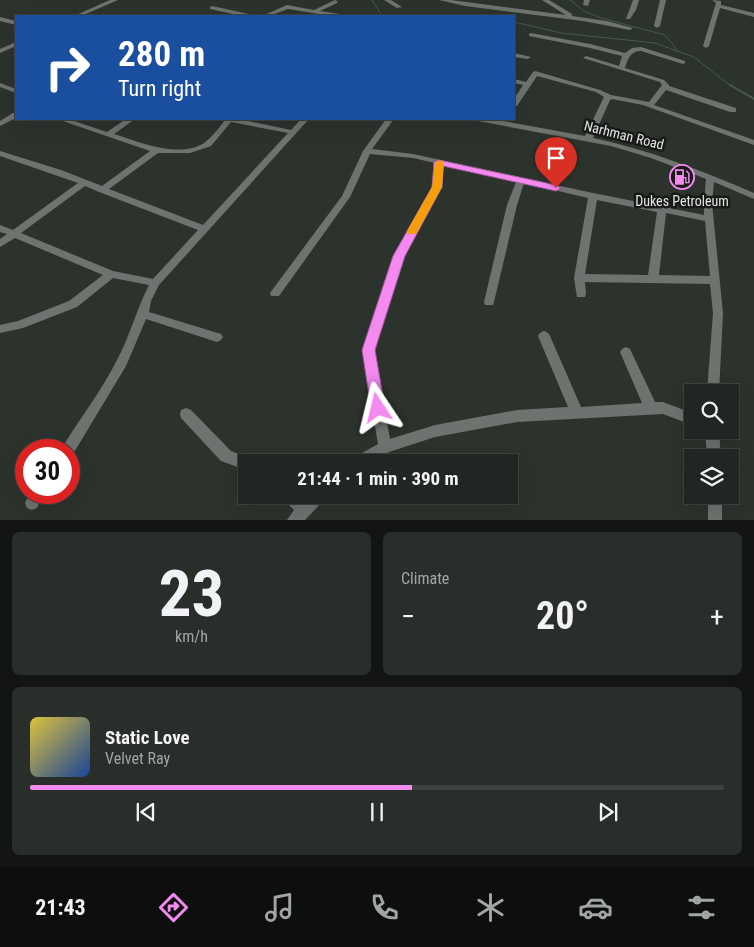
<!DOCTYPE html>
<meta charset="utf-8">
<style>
body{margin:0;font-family:"Roboto Condensed",sans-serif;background:#292e2a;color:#f1f3f6;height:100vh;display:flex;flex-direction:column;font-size:19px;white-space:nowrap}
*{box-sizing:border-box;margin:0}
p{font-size:16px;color:#a2a5a5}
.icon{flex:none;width:28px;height:28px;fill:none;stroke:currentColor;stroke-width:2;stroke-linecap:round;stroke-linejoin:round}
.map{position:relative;height:520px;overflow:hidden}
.side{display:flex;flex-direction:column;gap:12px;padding:12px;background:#121513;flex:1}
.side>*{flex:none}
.banner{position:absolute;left:15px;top:15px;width:500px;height:105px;border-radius:0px;box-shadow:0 5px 20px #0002,0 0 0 1px #3e4340;background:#1a4fa0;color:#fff;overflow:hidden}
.tools{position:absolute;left:684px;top:384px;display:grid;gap:10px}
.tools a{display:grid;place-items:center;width:55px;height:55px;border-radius:0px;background:#212622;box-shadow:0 5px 20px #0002,0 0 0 1px #3e4340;font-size:25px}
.speed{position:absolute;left:15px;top:439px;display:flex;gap:10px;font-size:25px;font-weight:700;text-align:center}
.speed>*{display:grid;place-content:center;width:65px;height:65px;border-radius:50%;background:#212622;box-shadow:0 5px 20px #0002,0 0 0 1px #3e4340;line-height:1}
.speed .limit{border:8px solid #d22;background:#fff;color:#111}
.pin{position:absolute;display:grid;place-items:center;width:42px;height:42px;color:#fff;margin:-51px -21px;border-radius:50% 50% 50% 0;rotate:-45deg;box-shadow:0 0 5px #0007}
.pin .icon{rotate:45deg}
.me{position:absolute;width:55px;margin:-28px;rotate:350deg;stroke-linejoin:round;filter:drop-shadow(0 0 4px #0008)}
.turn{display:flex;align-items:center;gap:18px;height:105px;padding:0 20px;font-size:22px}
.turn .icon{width:65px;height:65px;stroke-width:2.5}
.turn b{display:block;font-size:35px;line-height:42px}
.big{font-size:38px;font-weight:700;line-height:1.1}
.side .tile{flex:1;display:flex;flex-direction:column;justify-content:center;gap:8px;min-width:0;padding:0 18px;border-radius:8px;background:#292e2a}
.side .dial{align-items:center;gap:0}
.dial b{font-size:65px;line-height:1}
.song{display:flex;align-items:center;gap:15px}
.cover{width:60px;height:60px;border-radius:8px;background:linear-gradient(135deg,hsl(50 70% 55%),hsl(220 70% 35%))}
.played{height:5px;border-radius:2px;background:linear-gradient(90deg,#f489f0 55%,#3e4340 55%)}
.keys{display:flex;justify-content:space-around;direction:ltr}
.heat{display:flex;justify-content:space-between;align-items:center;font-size:28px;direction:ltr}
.side .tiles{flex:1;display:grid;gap:12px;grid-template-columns:1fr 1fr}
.tile:last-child{grid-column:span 2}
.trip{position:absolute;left:238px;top:454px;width:280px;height:50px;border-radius:0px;background:#212622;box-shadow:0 5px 20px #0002,0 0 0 1px #3e4340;font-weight:700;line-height:50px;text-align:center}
.menu{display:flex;height:80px;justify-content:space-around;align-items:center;background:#0d0f0e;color:#a2a5a5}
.menu .icon{width:35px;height:35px}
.menu .selected{color:#f489f0}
.menu b{font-size:22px;color:#f1f3f6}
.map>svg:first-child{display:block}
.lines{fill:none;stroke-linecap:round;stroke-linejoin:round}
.stream-far1{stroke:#47594a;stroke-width:1}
.stream{stroke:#47594a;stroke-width:2}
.minor{fill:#6f736f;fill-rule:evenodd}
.route{fill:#f489f0;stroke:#9f599c}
.slow{fill:#f59e0b}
.labels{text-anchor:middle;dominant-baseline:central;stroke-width:5;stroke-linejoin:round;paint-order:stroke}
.street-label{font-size:14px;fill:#e2e6e2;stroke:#171a17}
.poi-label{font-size:14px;fill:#e2e6e2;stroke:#171a17}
</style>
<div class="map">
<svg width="754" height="520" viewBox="0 0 754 520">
<rect width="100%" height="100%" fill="#2c332d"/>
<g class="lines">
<g class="stream-far1">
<path d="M372,0L382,16"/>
<path d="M570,0L584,11L598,17L665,35L677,50"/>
<path d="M514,22L561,33L655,43L694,57L732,87"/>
</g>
<path class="stream" d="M730,85L754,99"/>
<g class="minor">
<path d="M110,0H118L81,16H74Z"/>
<path d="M335,0L338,2L337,3L320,11L340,14L343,16H331L288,9L269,16H262L287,5L314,10Z"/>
<path d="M384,0H391L402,7L397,8Z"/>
<path d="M439,0H451L566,15L542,0H549L572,14V16L607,21L633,28L630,30L583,21L465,6Z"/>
<path d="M584,0H590L588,6L583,5Z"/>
<path d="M633,0H639L636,10L630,19H626Z"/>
<path d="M660,0H666L660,26L657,28L654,26Z"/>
<path d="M712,0L721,1V5L754,13V17L720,8L709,46L706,48L703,46L716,3Z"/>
<path d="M212,6L249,14L252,16H242L210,9V7Z"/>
<path d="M0,17L16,21V25L0,21Z"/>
<path d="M531,33L590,44L625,53L632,48L641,47L685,61V63L683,64L641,51C630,51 628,59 625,68L664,80L669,85V86L736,108V112H730L666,90L654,105L754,140V145L643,105L612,99L610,100L593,138C649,150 701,170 754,193V199L714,182L712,203L723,313L719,392H707L713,313L710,284L585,282L586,294L585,297H577L574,278L588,198L524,183L517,205L494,302L493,305H485L484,302L507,205L516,182L443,165L441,187L404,256L374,350L390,439L435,425L517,410L568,407L538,336L540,333L544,331L548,333L550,336L581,407L642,403L620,352L622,349L626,347L630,349L655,402H663L692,413V425L663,414L517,422L435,437L389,452L372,462H353L355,457L378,444L362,350L394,256L433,187L435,163L413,158L370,154L350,197L279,296H271L270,293L342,196L363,151L386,119H394L372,149L413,154L593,193L704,215V203L706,179L701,177L651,158L611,146L478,121L477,119H492L585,136L604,97L596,92L537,76L517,106H514V99L523,85L514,83V79L526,82L533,72L535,71L600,90L611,95L649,102L662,85L660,82L583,58L586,56L619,66L622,56L590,48L529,36V34ZM597,200L657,212L648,275L585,274ZM666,213L705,221L710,276L659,275Z"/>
<path d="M16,42V46L0,53V49Z"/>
<path d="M514,53L531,57L528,59L514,57Z"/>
<path d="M0,83L16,89V93L0,87Z"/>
<path d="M13,113H16V118L0,126V121Z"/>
<path d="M57,119H68L107,132L126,119H135L114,134C139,142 180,159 204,143C212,137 219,128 225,120L224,119H238L291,130L301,119H309L159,285L151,301L149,312L221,334L223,337L221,340L217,342L146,319L126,366L73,454L69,456V450H61L63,446C81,417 102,390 117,360C130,336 136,310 149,285L113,278L77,307L23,328L0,333V325L18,321L69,301L103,275L15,238L0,247V239L7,234L0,232V225L13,230L78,183L0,156V151L61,170L102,186L150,151ZM231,122L288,133L203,225L109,189L158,153H190L211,146ZM85,186L99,192L198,230L153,279L113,271L21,233Z"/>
<path d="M186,408L191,410L231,451L251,459L252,462H246V470L221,461L181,418L180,414L181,410Z"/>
<path d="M705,430H719L721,458H707Z"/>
<path d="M30,492H45L37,508L32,510L27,508L25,503Z"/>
<path d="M282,495H299L304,500L309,495H326L324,500L305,520H287L294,510L284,500Z"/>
<rect x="708" y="495" width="14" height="25"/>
</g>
</g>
<path class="route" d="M439,160L556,185L561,188L556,191L443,166L442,187L405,256L375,350L385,408L383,413L378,415L373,413L371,408L362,350L393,256L432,187L434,162Z"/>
<path class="slow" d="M440,160L444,163L442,187L416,234H408L407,231L432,187L435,163Z"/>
<defs>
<symbol id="fuel-ring" viewBox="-11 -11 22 22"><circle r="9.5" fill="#171a17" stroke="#f489f0" stroke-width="1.5"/><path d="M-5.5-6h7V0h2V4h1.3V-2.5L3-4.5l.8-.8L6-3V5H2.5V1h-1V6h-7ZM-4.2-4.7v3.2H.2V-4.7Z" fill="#f489f0"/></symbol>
</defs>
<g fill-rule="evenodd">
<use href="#fuel-ring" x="668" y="163" width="28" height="28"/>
</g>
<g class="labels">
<g class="street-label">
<text transform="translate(624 135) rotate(14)">Narhman Road</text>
</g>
<g class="poi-label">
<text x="682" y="201">Dukes Petroleum</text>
</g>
</g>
</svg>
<div class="tools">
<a><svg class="icon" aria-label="search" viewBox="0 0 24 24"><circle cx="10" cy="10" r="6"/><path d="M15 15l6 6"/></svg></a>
<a><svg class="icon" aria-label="layers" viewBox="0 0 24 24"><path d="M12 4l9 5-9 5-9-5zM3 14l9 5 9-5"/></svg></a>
</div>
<div class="speed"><div class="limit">30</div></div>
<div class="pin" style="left:556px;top:188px;background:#d93025"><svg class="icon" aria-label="arrive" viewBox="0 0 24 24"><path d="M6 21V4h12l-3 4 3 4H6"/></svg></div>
<svg class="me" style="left:378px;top:408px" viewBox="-20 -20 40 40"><path d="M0-17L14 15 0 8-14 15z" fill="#f489f0" stroke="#fff" stroke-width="4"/></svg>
<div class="trip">21:44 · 1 min · 390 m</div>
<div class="banner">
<div class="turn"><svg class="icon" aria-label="right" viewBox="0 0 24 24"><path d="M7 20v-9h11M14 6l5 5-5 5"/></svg><div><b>280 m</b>Turn right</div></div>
</div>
</div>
<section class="side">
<div class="tiles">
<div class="tile dial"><b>23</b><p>km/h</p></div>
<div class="tile"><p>Climate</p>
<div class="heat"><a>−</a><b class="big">20°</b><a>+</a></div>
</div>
<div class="tile">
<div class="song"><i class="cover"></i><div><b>Static Love</b><p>Velvet Ray</p></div></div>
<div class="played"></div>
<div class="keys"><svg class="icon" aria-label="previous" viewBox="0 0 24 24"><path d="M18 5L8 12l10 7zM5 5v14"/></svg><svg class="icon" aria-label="pause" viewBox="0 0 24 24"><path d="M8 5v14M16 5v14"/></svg><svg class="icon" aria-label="next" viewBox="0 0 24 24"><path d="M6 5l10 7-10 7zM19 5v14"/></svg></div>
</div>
</div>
</section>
<nav class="menu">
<b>21:43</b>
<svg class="icon selected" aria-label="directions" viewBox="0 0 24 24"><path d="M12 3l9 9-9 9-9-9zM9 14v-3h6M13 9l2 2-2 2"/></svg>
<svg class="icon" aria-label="music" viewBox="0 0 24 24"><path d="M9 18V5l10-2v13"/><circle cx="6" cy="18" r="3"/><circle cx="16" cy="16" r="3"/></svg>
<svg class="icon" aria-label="phone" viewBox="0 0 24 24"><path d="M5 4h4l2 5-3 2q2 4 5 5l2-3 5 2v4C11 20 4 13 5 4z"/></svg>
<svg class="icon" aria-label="climate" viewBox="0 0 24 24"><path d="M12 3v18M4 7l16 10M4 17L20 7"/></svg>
<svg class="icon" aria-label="car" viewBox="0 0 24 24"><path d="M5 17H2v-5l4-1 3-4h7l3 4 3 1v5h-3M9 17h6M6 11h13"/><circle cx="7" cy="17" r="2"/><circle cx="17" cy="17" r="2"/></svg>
<svg class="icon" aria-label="filters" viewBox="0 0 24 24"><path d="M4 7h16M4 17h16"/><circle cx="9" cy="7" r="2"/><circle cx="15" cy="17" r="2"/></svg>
</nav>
